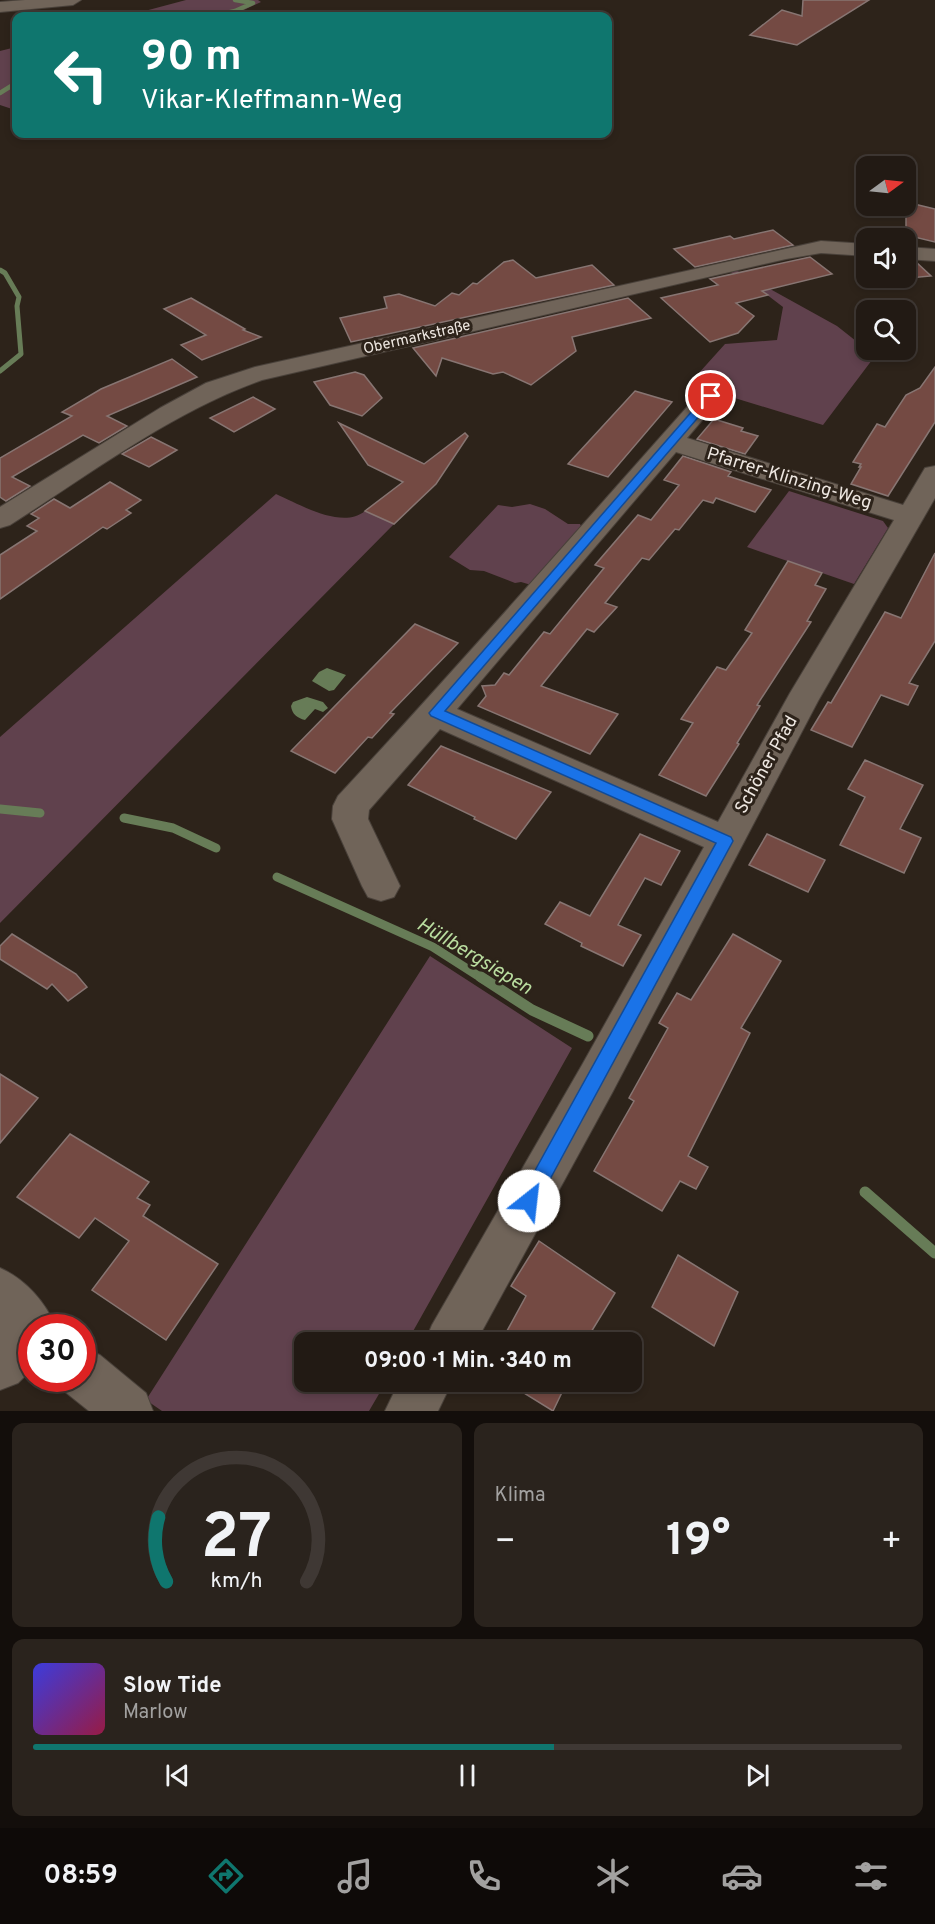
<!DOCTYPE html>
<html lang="de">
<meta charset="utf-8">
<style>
body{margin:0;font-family:Overpass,sans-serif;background:#2a231d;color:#f1f3f6;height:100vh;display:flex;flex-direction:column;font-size:22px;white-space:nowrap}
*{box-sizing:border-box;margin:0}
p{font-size:20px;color:#a2a1a0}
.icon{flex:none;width:33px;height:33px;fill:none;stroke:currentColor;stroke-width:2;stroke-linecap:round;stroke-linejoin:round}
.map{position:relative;height:1411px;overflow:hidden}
.sheet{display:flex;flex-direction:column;gap:12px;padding:12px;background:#130e0b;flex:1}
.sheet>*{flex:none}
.banner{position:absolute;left:12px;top:12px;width:600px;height:126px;border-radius:12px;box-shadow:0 3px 9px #0003,0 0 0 2px #3f3834;background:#0f766e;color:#fff;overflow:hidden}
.needle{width:39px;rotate:75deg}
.fabs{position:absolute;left:856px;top:156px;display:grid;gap:12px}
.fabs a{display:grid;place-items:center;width:60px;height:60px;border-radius:12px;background:#221a14;box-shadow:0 3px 9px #0003,0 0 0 2px #3f3834;font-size:30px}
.speed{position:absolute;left:18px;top:1314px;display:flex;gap:12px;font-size:30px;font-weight:700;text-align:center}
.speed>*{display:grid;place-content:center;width:78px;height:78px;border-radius:50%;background:#221a14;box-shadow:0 3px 9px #0003,0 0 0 2px #3f3834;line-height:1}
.speed .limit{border:9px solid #d22;background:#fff;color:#111}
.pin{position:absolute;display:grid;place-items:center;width:51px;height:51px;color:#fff;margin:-26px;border:3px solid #fff;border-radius:50%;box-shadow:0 2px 6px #0007}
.me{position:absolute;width:66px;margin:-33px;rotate:29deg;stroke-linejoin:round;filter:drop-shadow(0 0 4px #0008)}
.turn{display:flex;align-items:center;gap:21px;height:126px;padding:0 30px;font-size:27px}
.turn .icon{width:78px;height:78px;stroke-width:2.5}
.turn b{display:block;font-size:42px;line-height:51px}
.big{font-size:45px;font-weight:700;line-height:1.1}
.sheet .card{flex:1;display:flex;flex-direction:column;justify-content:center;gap:9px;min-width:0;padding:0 21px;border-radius:12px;background:#2a231d}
.sheet .dial{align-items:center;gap:0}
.dial svg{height:156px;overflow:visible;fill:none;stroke:#3f3834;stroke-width:7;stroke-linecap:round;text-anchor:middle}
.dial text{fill:#f1f3f6;stroke:none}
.song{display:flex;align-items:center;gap:18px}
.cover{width:72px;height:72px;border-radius:9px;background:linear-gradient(135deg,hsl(240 70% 55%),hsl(340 70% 35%))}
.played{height:6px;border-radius:3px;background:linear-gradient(90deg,#0f766e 60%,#3f3834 60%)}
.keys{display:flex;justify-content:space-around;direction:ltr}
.heat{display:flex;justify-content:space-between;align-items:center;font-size:33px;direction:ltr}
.sheet .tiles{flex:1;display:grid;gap:12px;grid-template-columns:1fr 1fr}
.card:last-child{grid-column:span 2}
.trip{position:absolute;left:294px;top:1332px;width:348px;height:60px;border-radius:12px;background:#221a14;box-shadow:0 3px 9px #0003,0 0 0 2px #3f3834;font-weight:700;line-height:60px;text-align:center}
.dock{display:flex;height:96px;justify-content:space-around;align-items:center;background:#0e0a08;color:#a2a1a0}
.dock .icon{width:42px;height:42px}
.dock .current{color:#0f766e}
.dock b{font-size:27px;color:#f1f3f6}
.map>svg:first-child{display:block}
.green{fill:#60414d}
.water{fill:#677c57}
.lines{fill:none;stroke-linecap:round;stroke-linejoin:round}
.stream-far3{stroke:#677c57;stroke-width:4.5}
.stream-far2{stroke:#677c57;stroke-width:5}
.stream-far1{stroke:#677c57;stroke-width:9}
.stream{stroke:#677c57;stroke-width:11}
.building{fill:#744a43;stroke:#877572;stroke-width:1.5}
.minor-casing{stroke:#49413a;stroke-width:2}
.minor{fill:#706459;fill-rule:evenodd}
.route{fill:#1a73e8;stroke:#114b97;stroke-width:1.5}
.labels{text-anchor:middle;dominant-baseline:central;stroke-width:6;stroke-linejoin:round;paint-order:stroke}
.far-street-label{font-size:15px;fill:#eee7e1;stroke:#2d231a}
.street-label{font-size:18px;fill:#eee7e1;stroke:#2d231a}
.water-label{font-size:20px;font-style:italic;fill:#b9dc9f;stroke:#2d231a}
</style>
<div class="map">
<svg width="935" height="1411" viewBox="0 0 935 1411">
<rect width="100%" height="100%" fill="#2d231a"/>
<g class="green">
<path d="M186,0H258L261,2L231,16H126Z"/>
<path d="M16,47V106L12,109L0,105V51Z"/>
<path d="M734,269L837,326L875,356L823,425L689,384L725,344L777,340L783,307L758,288L729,271Z"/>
<path d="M789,491L883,521L888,528L854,584L747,547Z"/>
<path d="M276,494C299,504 342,530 365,511L394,524L0,923V737Z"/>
<path d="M530,504L545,509L568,524H580L582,528L538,587L521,582L515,583L484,571L470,570L449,557L498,505L512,507Z"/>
<path d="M430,956L572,1048L407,1342H304V1382H386L369,1411H162L146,1400Z"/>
</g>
<g class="water">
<path d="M327,668L346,675L334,690L329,691L312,681L319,672Z"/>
<path d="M307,697L323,702L328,708L323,712L315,709L305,720C297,718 292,714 291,706L293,702Z"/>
</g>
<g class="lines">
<g class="stream-far3">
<path d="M213,16L235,11L253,3L235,0"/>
<path d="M0,93L16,83"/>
</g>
<path class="stream-far2" d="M0,270L5,273L19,297L17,306L21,354L0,371"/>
<g class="stream-far1">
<path d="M0,809L40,813"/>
<path d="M124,818L173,828L216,848"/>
<path d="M277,877L433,947L483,979"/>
</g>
<g class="stream">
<path d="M481,977L532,1010L588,1036"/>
<path d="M865,1192L935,1253"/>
</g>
</g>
<g class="building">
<path d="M803,0H869L797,45L750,35L782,10L802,16Z"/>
<path d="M906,202L935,209V242L906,235Z"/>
<path d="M773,230L793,245L695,267L674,249L730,236L734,239Z"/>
<path d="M810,257L832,274L762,291L768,295L736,303L754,316L738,333L710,342L661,298L718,285L710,279Z"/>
<path d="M513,260L536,278L592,265L614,285L351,342L340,318L387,308L384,297L399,294L435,306L452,293L459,295L473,283L477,284L504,262Z"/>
<path d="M906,261L916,262L931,276L898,279L896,278H906Z"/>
<path d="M191,298L245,329L243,330L261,337L202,360L181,345L206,335L164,309Z"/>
<path d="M628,298L651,318L572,337L576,351L531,385L503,372L493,374L442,358L436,376L413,348Z"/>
<path d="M172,359L197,377L107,416L127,426L99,443L83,435L12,477L30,486L6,501L0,497V458L72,416L62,412L101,389Z"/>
<path d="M935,367V422L888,496L851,484L861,467H859L861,464L853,462L877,424L885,427L906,395L920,388Z"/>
<path d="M355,372L364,375L382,398L362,416L330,405L314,382Z"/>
<path d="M635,391L672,402L608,477L568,464Z"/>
<path d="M253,397L275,409L234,432L210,418Z"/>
<path d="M714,419L743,428L741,431L758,436L745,454L697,439Z"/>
<path d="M339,423L424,464L465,433L468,436L436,484L394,524L365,511L403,482L368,465Z"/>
<path d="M151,437L177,450L149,467L122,454Z"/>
<path d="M683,456L731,472L728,476L771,490L755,512L716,498L713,503L703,500L679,530L675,529L649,560L642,558L605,603L617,607L594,632L587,629L541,686L618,714L590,754L478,706L486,696L482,686L495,685L504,673L509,675L544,632L550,634L604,568L595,565L638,515L651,520L679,485L664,480Z"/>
<path d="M110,482L141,500L126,510L131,513L107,529L103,527L0,599V555L37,531L27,526L39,518L31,514L54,499L70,508Z"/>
<path d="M935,553V641L909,683L918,686L908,705L881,695L852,747L811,730L828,702L831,703L885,612L901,618Z"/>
<path d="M788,561L822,573L815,585L826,589L807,621L811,622L757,705L760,706L737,743L739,744L706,796L659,775L693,723L681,719L717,667L726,670L752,633L745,630Z"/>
<path d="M415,624L458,643L390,713L394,714L372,738L368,737L335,773L291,751Z"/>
<path d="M441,746L551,792L516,839L474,819L475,817L408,785Z"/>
<path d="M865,760L923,785L900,829L921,838L904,873L840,845L865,797L848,789Z"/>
<path d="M640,834L680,851L661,885L645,878L618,925L641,935L623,966L581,946L582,943L545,924L560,902L590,916Z"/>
<path d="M767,834L825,860L808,892L749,865Z"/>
<path d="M12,934L76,974L87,987L68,1001L52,984L47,989L0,959V946Z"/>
<path d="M733,934L781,961L741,1028L750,1033L688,1156L708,1167L696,1189L680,1181L662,1211L594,1171L634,1101L629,1098L668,1028L659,1023L677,993L691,1000Z"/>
<path d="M0,1074L38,1098L0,1143Z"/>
<path d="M70,1134L149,1182L137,1198L150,1205L143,1216L218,1264L166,1340L92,1290L129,1241L95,1218L79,1238L17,1197Z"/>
<path d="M539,1241L615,1293L585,1342H501L526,1296L511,1286Z"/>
<path d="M678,1255L738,1292L714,1346L652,1307Z"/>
<path d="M506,1382H567L553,1411Z"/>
</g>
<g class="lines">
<defs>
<g id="minor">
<path d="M25,0H81L73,5L0,12V2Z"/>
<path d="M821,241L867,244V256L821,253L786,259L262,380C173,411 90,474 10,525L0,528V507L160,408L206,383L255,367Z"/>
<path d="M906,247L935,249V261L906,259Z"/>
<path d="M721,377L730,379L733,384L687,438L903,505L925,468L935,466V498L818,701L612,1093L476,1342H425L432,1325L582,1065L704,847L440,729L369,810L368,819L400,886L394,897L381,901L368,897L362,886L332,819L333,806L338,796C465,659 589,517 712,379ZM676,452L894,520L790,693L718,822L457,709Z"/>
<path d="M0,1268C25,1279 46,1302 56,1328H32V1369L18,1383L0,1390Z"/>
<path d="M82,1348L100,1355L146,1393L153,1411H89L64,1391L59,1378H82Z"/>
<path d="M399,1382H452L438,1411H385Z"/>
</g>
</defs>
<use href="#minor" class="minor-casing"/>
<use href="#minor" class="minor"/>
</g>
<path class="route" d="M711,393L714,394V399L445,711L731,837L733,841L535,1207L529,1210L522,1207L519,1201L522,1194L716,843L431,716L429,713L707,394Z"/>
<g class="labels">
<g class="far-street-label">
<text transform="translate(417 338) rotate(-13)">Obermarkstraße</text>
</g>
<g class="street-label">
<text transform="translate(789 479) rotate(17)">Pfarrer-Klinzing-Weg</text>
<text transform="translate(767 765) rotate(-61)">Schöner Pfad</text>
</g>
<g class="water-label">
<text transform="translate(474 957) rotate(31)">Hüllbergsiepen</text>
</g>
</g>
</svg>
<div class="fabs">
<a><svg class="needle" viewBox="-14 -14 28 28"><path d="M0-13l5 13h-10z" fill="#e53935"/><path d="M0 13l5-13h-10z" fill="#a2a1a0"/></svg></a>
<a><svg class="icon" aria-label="sound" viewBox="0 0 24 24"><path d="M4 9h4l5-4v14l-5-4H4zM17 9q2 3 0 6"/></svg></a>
<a><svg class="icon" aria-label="search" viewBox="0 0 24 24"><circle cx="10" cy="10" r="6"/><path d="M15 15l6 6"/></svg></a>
</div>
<div class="speed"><div class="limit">30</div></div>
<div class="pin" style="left:711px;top:396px;background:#d93025"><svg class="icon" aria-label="arrive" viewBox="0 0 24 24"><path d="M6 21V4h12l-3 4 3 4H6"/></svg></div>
<svg class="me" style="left:529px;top:1201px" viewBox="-20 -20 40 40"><circle r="19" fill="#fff"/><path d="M0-13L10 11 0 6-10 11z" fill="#1a73e8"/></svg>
<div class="trip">09:00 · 1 Min. · 340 m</div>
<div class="banner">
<div class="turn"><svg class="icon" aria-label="left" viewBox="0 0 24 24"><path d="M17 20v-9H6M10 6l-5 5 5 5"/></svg><div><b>90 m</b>Vikar-Kleffmann-Weg</div></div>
</div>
</div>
<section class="sheet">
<div class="tiles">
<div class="card dial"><svg viewBox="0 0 100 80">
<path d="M14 69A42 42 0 1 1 86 69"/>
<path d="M14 69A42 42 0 0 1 10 36" stroke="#0f766e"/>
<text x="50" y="56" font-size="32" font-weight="700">27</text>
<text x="50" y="72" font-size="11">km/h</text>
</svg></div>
<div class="card"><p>Klima</p>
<div class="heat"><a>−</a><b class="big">19°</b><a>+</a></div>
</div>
<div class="card">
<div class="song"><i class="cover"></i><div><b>Slow Tide</b><p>Marlow</p></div></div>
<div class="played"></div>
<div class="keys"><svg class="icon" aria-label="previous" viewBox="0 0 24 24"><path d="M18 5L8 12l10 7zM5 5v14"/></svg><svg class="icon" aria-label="pause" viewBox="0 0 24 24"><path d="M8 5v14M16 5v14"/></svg><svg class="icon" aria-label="next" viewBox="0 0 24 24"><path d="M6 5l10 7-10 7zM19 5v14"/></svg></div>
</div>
</div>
</section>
<nav class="dock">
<b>08:59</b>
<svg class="icon current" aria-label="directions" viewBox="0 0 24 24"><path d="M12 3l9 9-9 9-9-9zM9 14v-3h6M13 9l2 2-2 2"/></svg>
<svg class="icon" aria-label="music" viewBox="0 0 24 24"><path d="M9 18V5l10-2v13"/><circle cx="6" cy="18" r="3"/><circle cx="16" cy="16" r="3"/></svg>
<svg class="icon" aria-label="phone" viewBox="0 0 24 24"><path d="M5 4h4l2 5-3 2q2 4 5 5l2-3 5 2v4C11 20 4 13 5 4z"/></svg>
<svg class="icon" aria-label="climate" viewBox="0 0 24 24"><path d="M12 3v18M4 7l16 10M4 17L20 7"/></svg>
<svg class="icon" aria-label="car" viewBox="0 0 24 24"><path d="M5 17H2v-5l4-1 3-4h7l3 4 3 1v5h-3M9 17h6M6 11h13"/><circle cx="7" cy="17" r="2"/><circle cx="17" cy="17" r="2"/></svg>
<svg class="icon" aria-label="filters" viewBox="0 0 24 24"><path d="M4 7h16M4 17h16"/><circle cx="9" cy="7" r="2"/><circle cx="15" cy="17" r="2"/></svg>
</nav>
